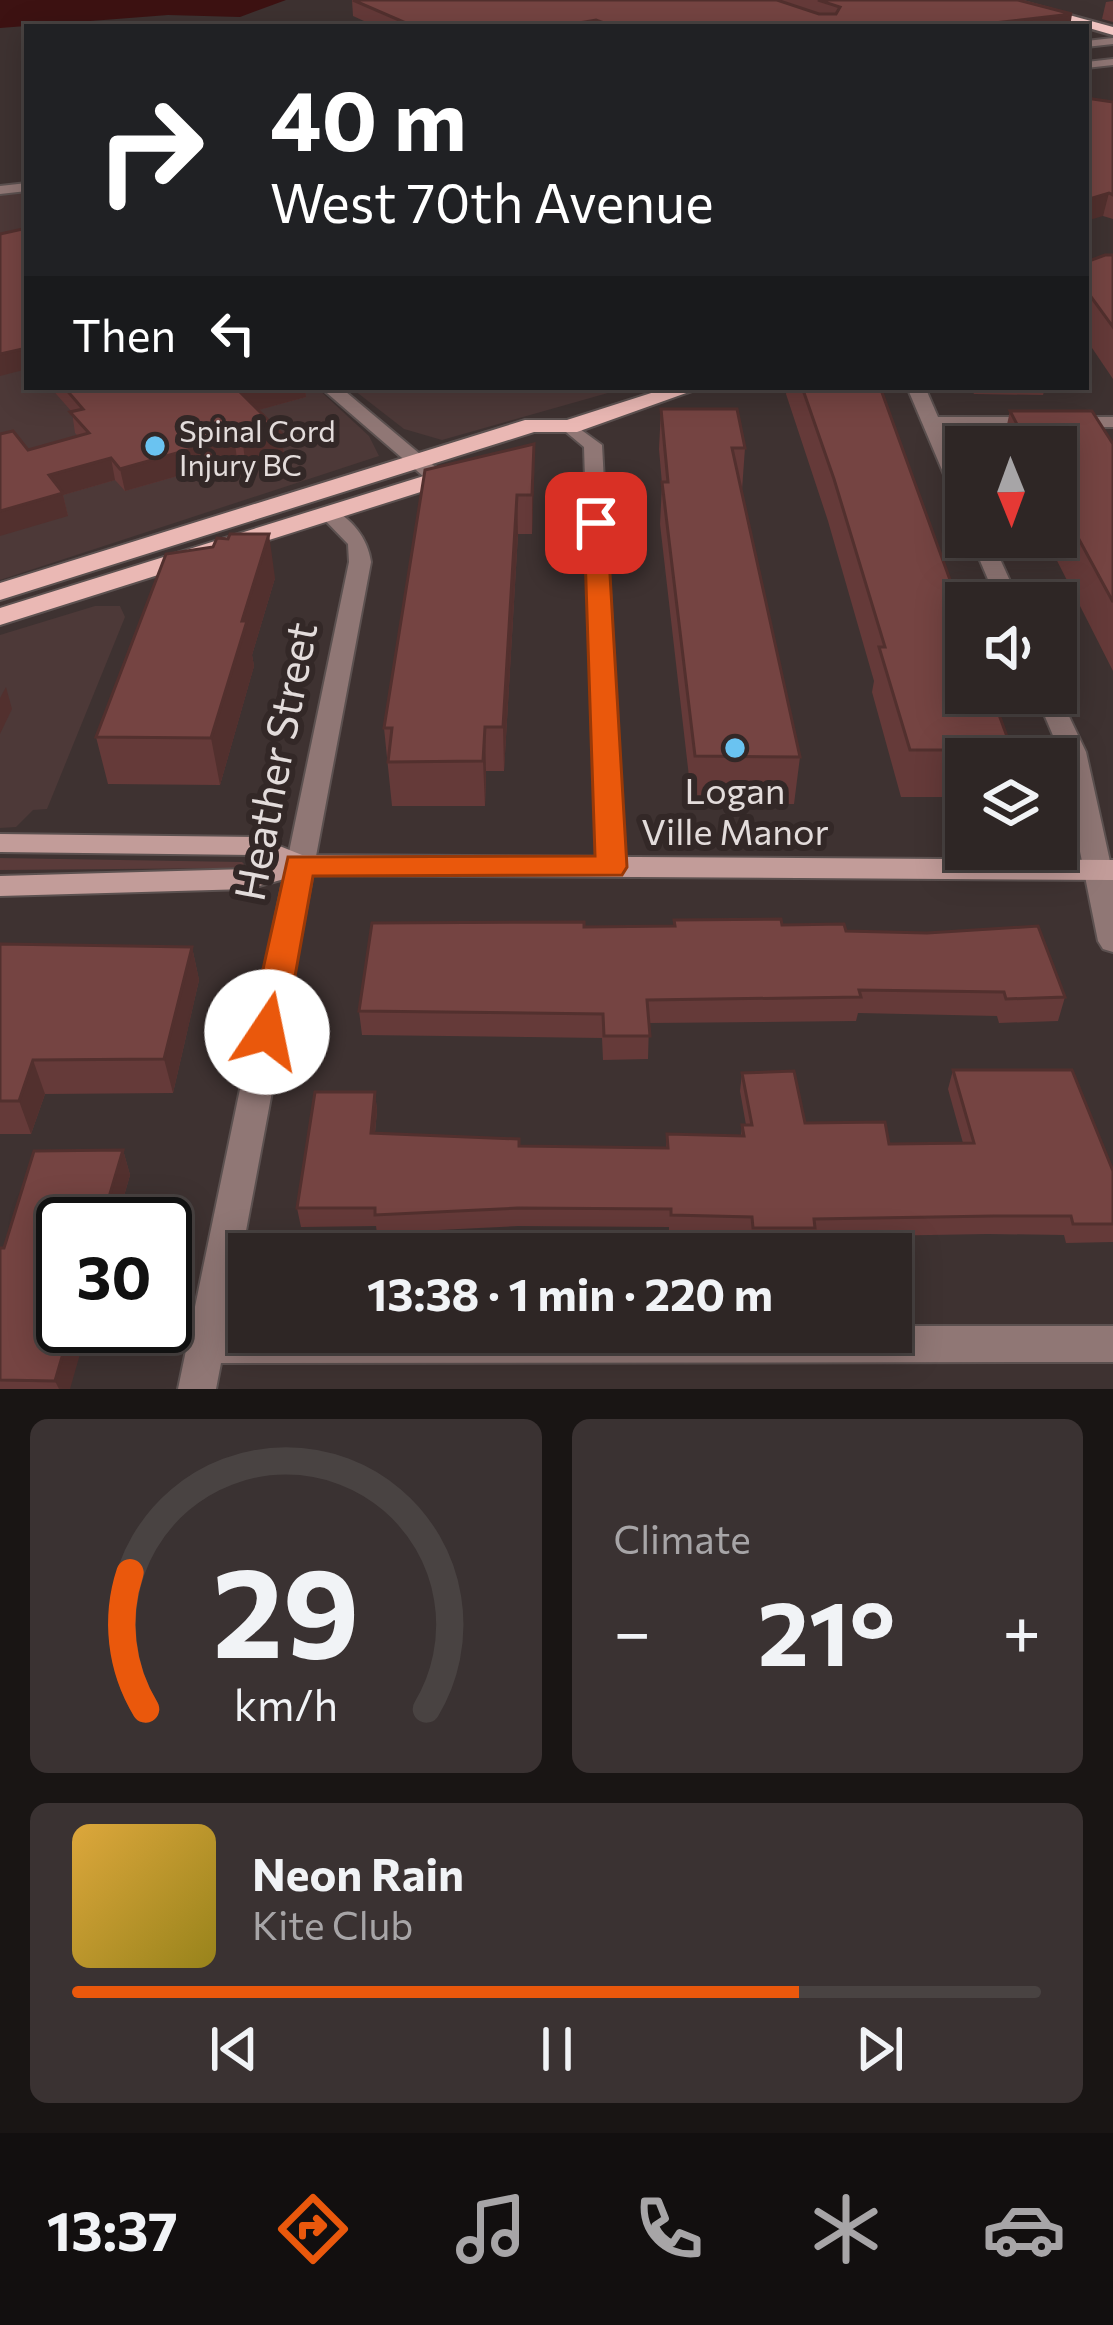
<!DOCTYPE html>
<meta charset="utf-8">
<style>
body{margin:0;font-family:Commissioner,sans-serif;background:#3a3232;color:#f1f3f6;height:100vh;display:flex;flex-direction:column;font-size:45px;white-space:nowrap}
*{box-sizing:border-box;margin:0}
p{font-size:39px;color:#a7a5a7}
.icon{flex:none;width:66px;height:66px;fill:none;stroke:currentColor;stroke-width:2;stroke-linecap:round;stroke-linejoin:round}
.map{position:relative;height:1389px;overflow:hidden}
.drawer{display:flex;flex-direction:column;gap:30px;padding:30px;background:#191514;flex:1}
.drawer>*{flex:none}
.guide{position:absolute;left:24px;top:24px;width:1065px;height:366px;border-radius:0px;box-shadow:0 6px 30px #0003,0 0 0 3px #494342;background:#202124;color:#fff;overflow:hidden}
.needle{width:78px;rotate:179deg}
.fabs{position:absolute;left:945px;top:426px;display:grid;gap:24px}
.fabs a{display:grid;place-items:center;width:132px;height:132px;border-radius:0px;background:#2e2625;box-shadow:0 6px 30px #0003,0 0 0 3px #494342;font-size:60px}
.speed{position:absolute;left:36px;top:1197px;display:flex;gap:24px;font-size:60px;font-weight:700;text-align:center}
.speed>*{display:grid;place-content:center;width:156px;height:156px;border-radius:50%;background:#2e2625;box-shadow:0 6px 30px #0003,0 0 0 3px #494342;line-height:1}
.speed .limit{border:6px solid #111;border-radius:18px;background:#fff;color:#111}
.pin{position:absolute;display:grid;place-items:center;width:102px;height:102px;color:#fff;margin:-51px;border-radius:24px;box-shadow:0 6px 18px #0006}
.me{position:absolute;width:132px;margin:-66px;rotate:11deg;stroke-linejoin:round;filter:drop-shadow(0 0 9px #0008)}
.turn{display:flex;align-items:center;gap:42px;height:252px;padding:0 48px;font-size:54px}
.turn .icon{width:156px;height:156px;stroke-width:2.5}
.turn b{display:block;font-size:84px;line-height:102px}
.then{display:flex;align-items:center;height:114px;padding:0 48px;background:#0003;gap:24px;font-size:45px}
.big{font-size:90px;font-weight:700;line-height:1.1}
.drawer .card{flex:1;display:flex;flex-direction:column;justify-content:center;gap:18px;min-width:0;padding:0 42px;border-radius:18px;background:#3a3232}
.drawer .dial{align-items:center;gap:0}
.dial svg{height:312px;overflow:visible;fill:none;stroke:#494342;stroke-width:7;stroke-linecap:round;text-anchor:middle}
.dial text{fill:#f1f3f6;stroke:none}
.song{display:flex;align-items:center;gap:36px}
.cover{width:144px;height:144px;border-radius:18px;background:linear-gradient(135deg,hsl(40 70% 55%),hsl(50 70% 35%))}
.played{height:12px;border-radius:6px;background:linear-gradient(90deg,#ea580c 75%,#494342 75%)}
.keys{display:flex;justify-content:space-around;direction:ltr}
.heat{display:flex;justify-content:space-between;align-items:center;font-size:66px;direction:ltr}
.drawer .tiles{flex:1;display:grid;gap:30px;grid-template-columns:1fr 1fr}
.card:last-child{grid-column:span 2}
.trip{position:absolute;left:228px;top:1233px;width:684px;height:120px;border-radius:0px;background:#2e2625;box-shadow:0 6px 30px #0003,0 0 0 3px #494342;font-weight:700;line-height:120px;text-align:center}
.menu{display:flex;height:192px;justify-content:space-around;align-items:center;background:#120f0f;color:#a7a5a7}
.menu .icon{width:84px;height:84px}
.menu .active{color:#ea580c}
.menu b{font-size:54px;color:#f1f3f6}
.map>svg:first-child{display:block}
.built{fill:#4d3938}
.green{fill:#5a3b3a}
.water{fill:#3d1212}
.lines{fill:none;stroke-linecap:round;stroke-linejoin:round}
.minor-casing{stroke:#5c5150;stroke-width:4}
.tertiary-casing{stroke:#5c5150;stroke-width:4}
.secondary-casing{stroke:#5c5150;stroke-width:4}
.primary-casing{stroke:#5c5150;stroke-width:4}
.trunk-casing{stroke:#5c5150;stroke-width:5}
.minor{fill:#907775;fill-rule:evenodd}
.tertiary{fill:#907775;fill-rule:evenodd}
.secondary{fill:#c29c99;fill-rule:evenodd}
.primary{fill:#eab8b4;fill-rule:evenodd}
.trunk{fill:#f4c8c5;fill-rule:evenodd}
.wall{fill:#653a39}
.shaded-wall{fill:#52302e}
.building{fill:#754442;stroke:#52302e;stroke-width:3}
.route{fill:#ea580c;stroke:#983908;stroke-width:3}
.poi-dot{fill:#6ac3f1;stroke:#332827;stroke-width:4.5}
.labels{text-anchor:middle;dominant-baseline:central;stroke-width:12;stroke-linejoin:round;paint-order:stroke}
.far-poi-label{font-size:30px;fill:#e3dcdb;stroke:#332827;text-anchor:start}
.poi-label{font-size:36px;fill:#e3dcdb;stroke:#332827}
.near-street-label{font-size:42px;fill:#e3dcdb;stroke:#332827}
</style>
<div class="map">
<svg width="1113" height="1389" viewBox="0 0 1113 1389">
<rect width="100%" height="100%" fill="#3e3231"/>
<g class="built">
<path d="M27,191V387H316L369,436L379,456L0,580V194Z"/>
<path d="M350,387H629L442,440L404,429Z"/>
<path d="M95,606H120L125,617L47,809L33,810L16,827L0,828V635Z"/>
</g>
<path class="green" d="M0,858L242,862L244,864L240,868L0,870Z"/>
<path class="water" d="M0,0H286L240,17L168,15L0,28Z"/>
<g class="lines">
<defs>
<g id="minor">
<path d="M1113,59V65L1086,68V62Z"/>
<path d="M320,387H340L445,475V483H431Z"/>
<path d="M907,387H925L938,417H1113V427H943L966,480V509L956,503Z"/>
<path d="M569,421L602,445L625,867L621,874H601L597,867L584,447L560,427Z"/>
<path d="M329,508C351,517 368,538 371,562L228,1327H249V1332H891V1326H1113V1362L221,1363L216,1389H178L349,562L348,544L319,514Z"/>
<path d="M970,537H990L1020,603H998Z"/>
<path d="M1056,689L1086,752L1113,875V952L1103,949L1098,941L1060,752L1035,693H1056Z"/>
</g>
<g id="tertiary">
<path d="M1113,38V44L1086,47V41Z"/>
<path d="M27,183V191L0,194V186Z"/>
</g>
<path id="secondary" d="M0,834L257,837L302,855L1113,860V880L299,875L248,889L0,896V876L248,869L270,863L253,855L0,852Z"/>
<g id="primary">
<path d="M670,387H703L577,432H534L0,600V583L525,420H567Z"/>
<path d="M459,465L468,467V477L0,625V608Z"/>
</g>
<path id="trunk" d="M993,0H1014L1113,27V35Z"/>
</defs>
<use href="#minor" class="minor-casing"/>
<use href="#tertiary" class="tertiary-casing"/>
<use href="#secondary" class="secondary-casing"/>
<use href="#primary" class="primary-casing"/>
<use href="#trunk" class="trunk-casing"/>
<use href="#minor" class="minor"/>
<use href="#tertiary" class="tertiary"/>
<use href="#secondary" class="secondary"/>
<use href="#primary" class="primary"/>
<use href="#trunk" class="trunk"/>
</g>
<g class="wall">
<path d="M352,0H1018L1070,27H377L353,16Z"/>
<path d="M1113,1V22L1102,19L1106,2Z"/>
<path d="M1113,102V219L1103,216Z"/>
<path d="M1113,255V379L1086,339V262Z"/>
<path d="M50,387H305L306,397L258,410L282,434L284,456L246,467L237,459L125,491L115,480L63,495L68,516L28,450L78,436L75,433L72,412Z"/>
<path d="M787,387H880L1012,750L1010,759H966V797H901L872,692L874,681L828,521L786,394Z"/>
<path d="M970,387H1049L1045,388L1043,395L974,394Z"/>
<path d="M661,409L745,448L742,490L800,757L794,804L692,803L660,524L662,484L659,449Z"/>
<path d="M1010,411L1113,444V671L1045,537H1056V447H1002Z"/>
<path d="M534,444L532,534H518L504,771H486L485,806H392L384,728Z"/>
<path d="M275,578L252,655L254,666L220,785L108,784L96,737Z"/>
<path d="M674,920L782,925L846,931L1065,997L1058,1021L999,1023L997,1016L858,1013L856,1021L649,1023L648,1059L603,1060L602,1038L362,1035L359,1011L584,927L674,926Z"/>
<path d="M0,944L192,947L199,980L173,1093L45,1094L31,1134H0Z"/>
<path d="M953,1070L1113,1171V1242L1066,1243L1064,1235L988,1234L814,1237L812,1247L750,1246L749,1235L669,1233V1227L518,1226L377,1233L376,1226L301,1227L297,1208L375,1092L377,1111L375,1133L519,1146L666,1148L667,1134L741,1136L742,1125H746L740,1091L742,1073L805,1123L889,1144L963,1143L948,1089Z"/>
<path d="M123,1150L130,1175L116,1224H63L70,1389H0V1248H4Z"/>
</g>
<g class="shaded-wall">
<path d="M1072,14L1070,27H959Z"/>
<path d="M596,20V27H556Z"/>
<path d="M1109,193L1103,216L1086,221V200Z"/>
<path d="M27,348V369L0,376V354Z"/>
<path d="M262,387H305L306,397L244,414L241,393Z"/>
<path d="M282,434L284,456L246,467L243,445Z"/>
<path d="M234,437L237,459L125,491L120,469Z"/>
<path d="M534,444V483L532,534V495Z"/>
<path d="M111,458L115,480L63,495L68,516L0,536V511L49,475Z"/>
<path d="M517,495L518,534L504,771L503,727Z"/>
<path d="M269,534L275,578L252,655L254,666L220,785L211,738L242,621Z"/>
<path d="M6,687L12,709L0,734V698Z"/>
<path d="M485,727L486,771L485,806L483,761Z"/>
<path d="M192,947L199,980L173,1093L164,1059Z"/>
<path d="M33,1060L45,1094L31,1134L19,1101Z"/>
<path d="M375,1092L377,1111L373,1152L371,1133Z"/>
<path d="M123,1150L130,1175L116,1224H101Z"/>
<path d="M71,1326H88L70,1389H59L55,1381Z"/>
</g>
<g class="building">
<path d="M353,0H777L819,14H836L840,7L818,0H1018L1072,14L959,27H615L596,20L556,27H415Z"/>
<path d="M1086,98L1113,102V195L1109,193L1086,200Z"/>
<path d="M27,228V348L0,354V234Z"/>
<path d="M1105,255H1113V327L1086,290V262Z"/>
<path d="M64,387H262L241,393L282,434L243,445L234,437L120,469L111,458L49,475L63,493L0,511V434L13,431L28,450L89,433L70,412L83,409Z"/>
<path d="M802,387H880L966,624V693H991L1012,750H910L879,647H885L834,479Z"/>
<path d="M661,409H737L745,448H732L800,757L695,756L662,482H668Z"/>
<path d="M1010,411H1092L1113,444V602L1056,497V447H1029Z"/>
<path d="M534,444L532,495H517L503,727H485L483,761L388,762L392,728H384L425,470Z"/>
<path d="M230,534H269L242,621H247L211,738L96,737L166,554L213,547L217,538L228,539Z"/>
<path d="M781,919L782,925L844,924L846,931L927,933L1038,926L1065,997L1006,999L1004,992L859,990L861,997L647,1000L650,1036H604L603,1014L359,1011L372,923L584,922V927L675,926L674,920Z"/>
<path d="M0,944L192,947L164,1059L33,1060L19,1101H0Z"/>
<path d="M953,1070H1072L1113,1171V1224H1073L1071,1216H994L814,1219L815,1228H753L752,1217L671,1215V1209L518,1208L375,1215V1208H297L315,1092H375L371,1133L519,1139V1146L668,1148L667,1134L744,1136L742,1125H752L742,1073L794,1071L805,1123L885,1122L889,1144L974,1143Z"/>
<path d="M123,1150L101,1224H63V1326H71L55,1381L0,1380V1248H4L34,1151Z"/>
</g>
<path class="route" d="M596,516L607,523L627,867L622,875L313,876L285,1032L280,1042L267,1046L254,1042L249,1032L288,857L595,856L584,523Z"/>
<g class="poi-dot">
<circle cx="155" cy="446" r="12"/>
<circle cx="735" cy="748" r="12"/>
</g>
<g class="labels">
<g class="far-poi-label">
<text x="179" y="429">Spinal Cord<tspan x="179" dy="34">Injury BC</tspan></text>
</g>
<g class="poi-label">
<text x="735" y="789">Logan<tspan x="735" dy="41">Ville Manor</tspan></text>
</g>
<g class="near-street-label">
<text transform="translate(274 761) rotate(-79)">Heather Street</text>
</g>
</g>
</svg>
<div class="fabs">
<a><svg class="needle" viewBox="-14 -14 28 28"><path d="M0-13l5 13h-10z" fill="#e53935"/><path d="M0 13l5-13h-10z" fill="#a7a5a7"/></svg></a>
<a><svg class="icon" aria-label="sound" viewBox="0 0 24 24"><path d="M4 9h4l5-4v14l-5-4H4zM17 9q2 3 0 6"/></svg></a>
<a><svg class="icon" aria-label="layers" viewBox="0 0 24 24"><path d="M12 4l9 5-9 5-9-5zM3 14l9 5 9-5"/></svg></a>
</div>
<div class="speed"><div class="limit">30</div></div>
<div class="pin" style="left:596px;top:523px;background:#d93025"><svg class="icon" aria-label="arrive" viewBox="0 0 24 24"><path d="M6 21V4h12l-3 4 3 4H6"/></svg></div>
<svg class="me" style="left:267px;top:1032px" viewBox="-20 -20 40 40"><circle r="19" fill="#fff"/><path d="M0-13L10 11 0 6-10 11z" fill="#ea580c"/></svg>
<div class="trip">13:38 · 1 min · 220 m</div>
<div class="guide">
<div class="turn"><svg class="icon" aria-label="right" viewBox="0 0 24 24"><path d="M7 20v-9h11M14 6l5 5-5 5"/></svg><div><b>40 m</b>West 70th Avenue</div></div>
<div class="then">Then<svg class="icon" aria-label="left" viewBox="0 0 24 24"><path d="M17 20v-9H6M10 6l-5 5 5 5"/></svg></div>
</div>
</div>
<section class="drawer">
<div class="tiles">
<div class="card dial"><svg viewBox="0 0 100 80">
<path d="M14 69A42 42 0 1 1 86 69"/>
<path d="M14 69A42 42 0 0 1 10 34" stroke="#ea580c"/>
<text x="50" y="56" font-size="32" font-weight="700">29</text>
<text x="50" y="72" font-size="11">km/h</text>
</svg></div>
<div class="card"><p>Climate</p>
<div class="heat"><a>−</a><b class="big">21°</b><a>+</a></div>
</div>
<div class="card">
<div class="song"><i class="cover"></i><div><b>Neon Rain</b><p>Kite Club</p></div></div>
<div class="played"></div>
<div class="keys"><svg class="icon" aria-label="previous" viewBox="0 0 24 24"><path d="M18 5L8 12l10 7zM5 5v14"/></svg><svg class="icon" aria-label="pause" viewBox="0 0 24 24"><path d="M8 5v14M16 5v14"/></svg><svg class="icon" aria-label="next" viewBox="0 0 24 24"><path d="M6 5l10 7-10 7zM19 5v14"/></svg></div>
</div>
</div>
</section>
<nav class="menu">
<b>13:37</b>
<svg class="icon active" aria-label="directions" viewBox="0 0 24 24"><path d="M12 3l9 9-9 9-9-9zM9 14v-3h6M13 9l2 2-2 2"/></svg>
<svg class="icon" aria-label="music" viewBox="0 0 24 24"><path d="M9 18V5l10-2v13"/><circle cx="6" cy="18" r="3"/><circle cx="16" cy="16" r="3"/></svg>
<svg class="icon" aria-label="phone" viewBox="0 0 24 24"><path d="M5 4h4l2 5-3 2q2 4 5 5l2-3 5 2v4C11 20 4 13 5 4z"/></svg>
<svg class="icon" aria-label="climate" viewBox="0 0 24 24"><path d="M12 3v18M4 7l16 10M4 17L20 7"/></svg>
<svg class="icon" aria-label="car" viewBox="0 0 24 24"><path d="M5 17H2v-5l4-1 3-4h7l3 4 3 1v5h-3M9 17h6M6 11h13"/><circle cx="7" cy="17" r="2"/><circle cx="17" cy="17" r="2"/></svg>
</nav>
